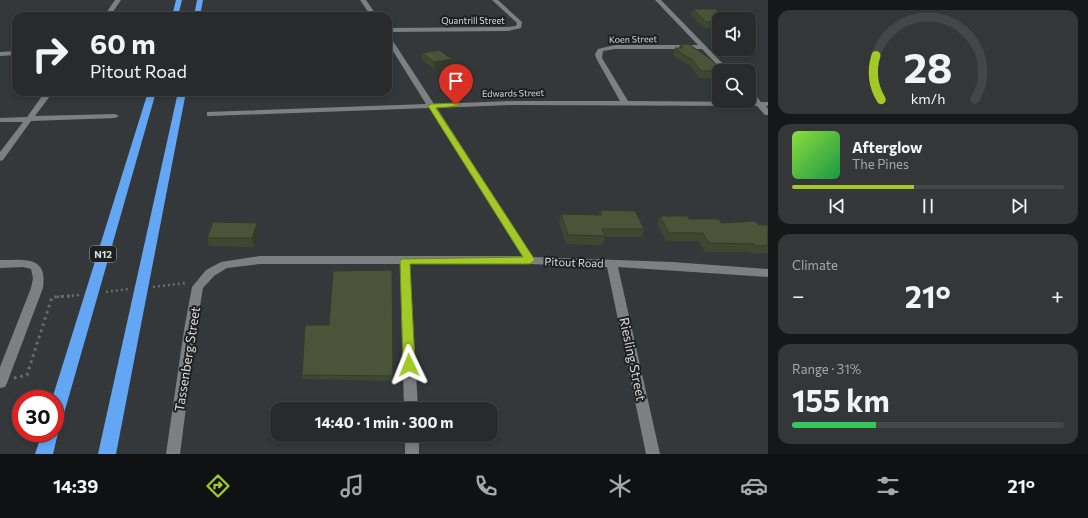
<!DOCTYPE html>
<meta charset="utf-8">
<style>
body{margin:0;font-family:Commissioner,sans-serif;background:#343638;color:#f1f3f6;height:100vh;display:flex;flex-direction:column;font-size:15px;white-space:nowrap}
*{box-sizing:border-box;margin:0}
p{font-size:13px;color:#a5a7a9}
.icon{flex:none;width:22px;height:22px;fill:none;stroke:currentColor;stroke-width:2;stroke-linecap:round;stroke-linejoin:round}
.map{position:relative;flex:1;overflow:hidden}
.details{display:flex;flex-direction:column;gap:10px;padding:10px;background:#161718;width:320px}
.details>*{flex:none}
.banner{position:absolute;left:12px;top:12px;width:380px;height:84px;border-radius:12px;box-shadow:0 2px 6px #0003,0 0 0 1px #444648;background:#282a2c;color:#f1f3f6;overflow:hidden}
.tools{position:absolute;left:712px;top:12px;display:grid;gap:8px}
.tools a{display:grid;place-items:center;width:44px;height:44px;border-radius:8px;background:#282a2c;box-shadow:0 2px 6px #0003,0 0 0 1px #444648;font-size:20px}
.speed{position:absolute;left:12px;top:390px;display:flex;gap:8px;font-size:20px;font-weight:700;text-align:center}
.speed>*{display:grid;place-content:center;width:52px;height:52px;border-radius:50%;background:#282a2c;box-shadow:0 2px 6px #0003,0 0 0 1px #444648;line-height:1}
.speed .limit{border:6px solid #d22;background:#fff;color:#111}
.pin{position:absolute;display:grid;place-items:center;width:34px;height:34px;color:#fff;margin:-41px -17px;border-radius:50% 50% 50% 0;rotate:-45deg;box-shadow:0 0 4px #0007}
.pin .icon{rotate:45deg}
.me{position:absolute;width:44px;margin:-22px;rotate:358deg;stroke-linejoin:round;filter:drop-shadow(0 0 3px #0008)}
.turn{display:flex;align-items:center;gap:14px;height:84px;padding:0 12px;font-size:18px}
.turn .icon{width:52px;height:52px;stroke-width:2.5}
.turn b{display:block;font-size:28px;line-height:34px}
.big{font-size:30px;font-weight:700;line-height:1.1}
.details .tile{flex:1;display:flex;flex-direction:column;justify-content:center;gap:6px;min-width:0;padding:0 14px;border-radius:12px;background:#343638}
.details .dial{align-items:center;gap:0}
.dial svg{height:104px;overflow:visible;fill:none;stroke:#444648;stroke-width:7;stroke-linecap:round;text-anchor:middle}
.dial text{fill:#f1f3f6;stroke:none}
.song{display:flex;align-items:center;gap:12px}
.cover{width:48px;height:48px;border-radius:6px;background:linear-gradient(135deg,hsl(90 70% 55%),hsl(140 70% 35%))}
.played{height:4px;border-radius:2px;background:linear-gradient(90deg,#a3c926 45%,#444648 45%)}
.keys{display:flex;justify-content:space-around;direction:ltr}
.heat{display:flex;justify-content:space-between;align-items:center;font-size:22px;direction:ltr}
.charge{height:6px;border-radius:3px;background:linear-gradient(90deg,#34c759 31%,#444648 0)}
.trip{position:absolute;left:270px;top:402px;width:228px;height:40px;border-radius:12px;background:#282a2c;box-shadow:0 2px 6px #0003,0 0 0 1px #444648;font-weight:700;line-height:40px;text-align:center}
.tabs{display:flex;height:64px;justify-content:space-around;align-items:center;background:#101112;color:#a5a7a9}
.tabs .icon{width:28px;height:28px}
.tabs .on{color:#a3c926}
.tabs b{font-size:18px;color:#f1f3f6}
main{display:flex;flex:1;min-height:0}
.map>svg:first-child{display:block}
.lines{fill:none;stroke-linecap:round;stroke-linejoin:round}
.path-far1{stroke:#6a6d70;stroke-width:2.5;stroke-dasharray:2 3;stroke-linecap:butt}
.path{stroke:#6a6d70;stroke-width:3;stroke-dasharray:2.5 4;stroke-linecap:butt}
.minor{fill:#7d8083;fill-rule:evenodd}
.highway{fill:#62a6f4;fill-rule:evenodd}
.wall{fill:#404731}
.shaded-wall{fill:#343a28}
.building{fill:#4b5339;stroke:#343a28}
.route{fill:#a3c926;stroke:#6a8319}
.labels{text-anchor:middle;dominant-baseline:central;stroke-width:4;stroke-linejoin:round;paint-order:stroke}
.far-street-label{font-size:9px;fill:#dadcde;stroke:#1e1f20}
.shield{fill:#1e1f20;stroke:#a2a3a5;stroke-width:1}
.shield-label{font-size:10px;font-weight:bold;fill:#dadcde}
.street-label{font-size:11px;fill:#dadcde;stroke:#1e1f20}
.near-street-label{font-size:13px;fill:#dadcde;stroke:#1e1f20}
</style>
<main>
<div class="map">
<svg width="768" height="454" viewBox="0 0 768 454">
<rect width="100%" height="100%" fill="#35383b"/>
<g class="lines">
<g class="path-far1">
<path d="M153,287L185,283V286"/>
<path d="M106,292L128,289"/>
<path d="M57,297L79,295"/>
</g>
<path class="path" d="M14,378L27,375L52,297L70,296"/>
<g class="minor">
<path d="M115,0H121L110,16H104Z"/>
<path d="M360,0H366L377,16H371Z"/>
<path d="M492,0H498L522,22L521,28L508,31L388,32V28L508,27L516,26L517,23Z"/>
<path d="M655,0H661L730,71H723L702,49H615L603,51L602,58L628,101L753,102L749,97V91H752L761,102H768V106H766L768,109V115H765L757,106L513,105L437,108L533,257L672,262L768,269V277L618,267L660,454H646L607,267L530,264H410L418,409H404L400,264H260L227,268L214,276L203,288L196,330L180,454H166L184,330L192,287L206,270L221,262L260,256H522L429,108L210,116H207V112L426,104L388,43V36L391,38L434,104L513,101H620L596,58L595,54L598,49L615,45H698Z"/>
<path d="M16,51V55L0,56V52Z"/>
<path d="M45,92H53L35,116L115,114L119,116L115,118L31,121L3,160L0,161V152L23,122H0V118L27,117Z"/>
<path d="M0,260C24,260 48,255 43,288L7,383L5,387L0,388V367L31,288L33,278L31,269L23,267L0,268Z"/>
<rect x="405" y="435" width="14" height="19"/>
</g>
<g class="highway">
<path d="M176,0H182L178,16H172Z"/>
<path d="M197,0H203L200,16H194Z"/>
<path d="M148,92H156L63,417L61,422L55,424V399H52Z"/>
<path d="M178,92H186L116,454H98Z"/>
<path d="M55,427L58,433L53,454H35L42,433H55Z"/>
</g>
</g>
<g class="wall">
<path d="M693,9L719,19V28H704L691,15Z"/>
<path d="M680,44L719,71V78H699L689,64H686L673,55L675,48H679Z"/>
<path d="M422,53L452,59L451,65L434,69L422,60Z"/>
<path d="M600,210L644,229L642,237H605L602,245L566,244L559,222L561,214L598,215Z"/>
<path d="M660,216L721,223L768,225V253L752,254L750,252H705L699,241H666L657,224Z"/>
<path d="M258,231L254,247L209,246L207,238Z"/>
<path d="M392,270L393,381L303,379L302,375L329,325Z"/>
</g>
<g class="shaded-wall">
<path d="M452,59L451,65L434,69V62Z"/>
<path d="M257,223L258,231L254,247L252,238Z"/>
</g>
<g class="building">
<path d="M693,9H716L727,19H719V22H706Z"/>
<path d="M680,44H689L713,61L722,71H701L691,58H688L675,48H683Z"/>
<path d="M439,50L452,59L434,62L422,53Z"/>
<path d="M600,210L635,211L644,229H602L605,236L568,235L561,214L602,215Z"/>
<path d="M660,216H688L689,219H719L721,223L755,221L759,225H768V245L756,246L754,244L709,243L703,233H669Z"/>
<path d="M213,222L257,223L252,238H207Z"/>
<path d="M392,270L393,376L302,375L305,325H329L333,271Z"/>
</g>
<path class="route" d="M456,103H459V106L436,108L535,260L530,264H410L415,365L413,368L409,369L405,368L403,365L400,261L402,259L523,257L428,106L431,104Z"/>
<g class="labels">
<g class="far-street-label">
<text x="473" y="20">Quantrill Street</text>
<text transform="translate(633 39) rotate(-1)">Koen Street</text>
<text transform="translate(513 93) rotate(-1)">Edwards Street</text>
</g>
<rect class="shield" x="90" y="246" width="26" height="16" rx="3"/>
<g class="shield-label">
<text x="103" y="254">N12</text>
</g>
<g class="street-label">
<text transform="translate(574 262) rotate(2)">Pitout Road</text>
</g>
<g class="near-street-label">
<text transform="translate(187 359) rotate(-81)">Tassenberg Street</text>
<text transform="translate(633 359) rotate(78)">Riesling Street</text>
</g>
</g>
</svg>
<div class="tools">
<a><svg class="icon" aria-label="sound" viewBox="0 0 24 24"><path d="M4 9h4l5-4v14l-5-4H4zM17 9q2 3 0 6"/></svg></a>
<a><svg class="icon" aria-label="search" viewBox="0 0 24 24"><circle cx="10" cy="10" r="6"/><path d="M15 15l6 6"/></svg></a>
</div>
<div class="speed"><div class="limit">30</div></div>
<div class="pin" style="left:456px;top:105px;background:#d93025"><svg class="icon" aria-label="arrive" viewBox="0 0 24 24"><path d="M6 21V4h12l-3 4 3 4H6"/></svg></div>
<svg class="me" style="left:409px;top:365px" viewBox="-20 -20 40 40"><path d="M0-17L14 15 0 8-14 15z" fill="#a3c926" stroke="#fff" stroke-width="4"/></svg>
<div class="trip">14:40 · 1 min · 300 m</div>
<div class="banner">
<div class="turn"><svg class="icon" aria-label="right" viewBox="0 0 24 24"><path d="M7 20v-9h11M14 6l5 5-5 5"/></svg><div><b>60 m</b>Pitout Road</div></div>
</div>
</div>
<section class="details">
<div class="tile dial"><svg viewBox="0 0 100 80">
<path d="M14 69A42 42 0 1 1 86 69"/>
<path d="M14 69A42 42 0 0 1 10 35" stroke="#a3c926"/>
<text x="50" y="56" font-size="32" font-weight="700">28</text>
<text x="50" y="72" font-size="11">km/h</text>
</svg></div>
<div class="tile">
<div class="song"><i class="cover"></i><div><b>Afterglow</b><p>The Pines</p></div></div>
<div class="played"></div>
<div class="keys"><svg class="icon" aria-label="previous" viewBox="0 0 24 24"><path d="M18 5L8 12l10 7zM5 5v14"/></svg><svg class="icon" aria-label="pause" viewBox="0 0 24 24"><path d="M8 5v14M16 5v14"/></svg><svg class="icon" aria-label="next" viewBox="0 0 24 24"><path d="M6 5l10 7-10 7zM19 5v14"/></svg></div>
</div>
<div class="tile"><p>Climate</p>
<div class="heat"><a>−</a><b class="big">21°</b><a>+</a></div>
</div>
<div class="tile"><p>Range · 31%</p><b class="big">155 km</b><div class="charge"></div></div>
</section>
</main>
<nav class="tabs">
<b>14:39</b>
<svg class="icon on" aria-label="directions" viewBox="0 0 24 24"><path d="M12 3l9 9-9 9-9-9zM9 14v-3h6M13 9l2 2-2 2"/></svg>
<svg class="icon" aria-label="music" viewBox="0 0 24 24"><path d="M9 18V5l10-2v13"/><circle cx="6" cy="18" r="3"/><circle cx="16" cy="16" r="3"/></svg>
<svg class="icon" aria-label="phone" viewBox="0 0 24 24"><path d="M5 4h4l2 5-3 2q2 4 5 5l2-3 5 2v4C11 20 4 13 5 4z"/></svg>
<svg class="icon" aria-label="climate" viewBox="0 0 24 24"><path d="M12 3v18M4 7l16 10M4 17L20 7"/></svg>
<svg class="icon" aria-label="car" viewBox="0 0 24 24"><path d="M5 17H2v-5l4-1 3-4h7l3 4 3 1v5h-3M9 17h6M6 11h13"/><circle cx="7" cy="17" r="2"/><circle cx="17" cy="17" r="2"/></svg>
<svg class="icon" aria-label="filters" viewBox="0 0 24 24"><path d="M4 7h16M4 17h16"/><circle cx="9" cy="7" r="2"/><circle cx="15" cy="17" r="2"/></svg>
<b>21°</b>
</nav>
